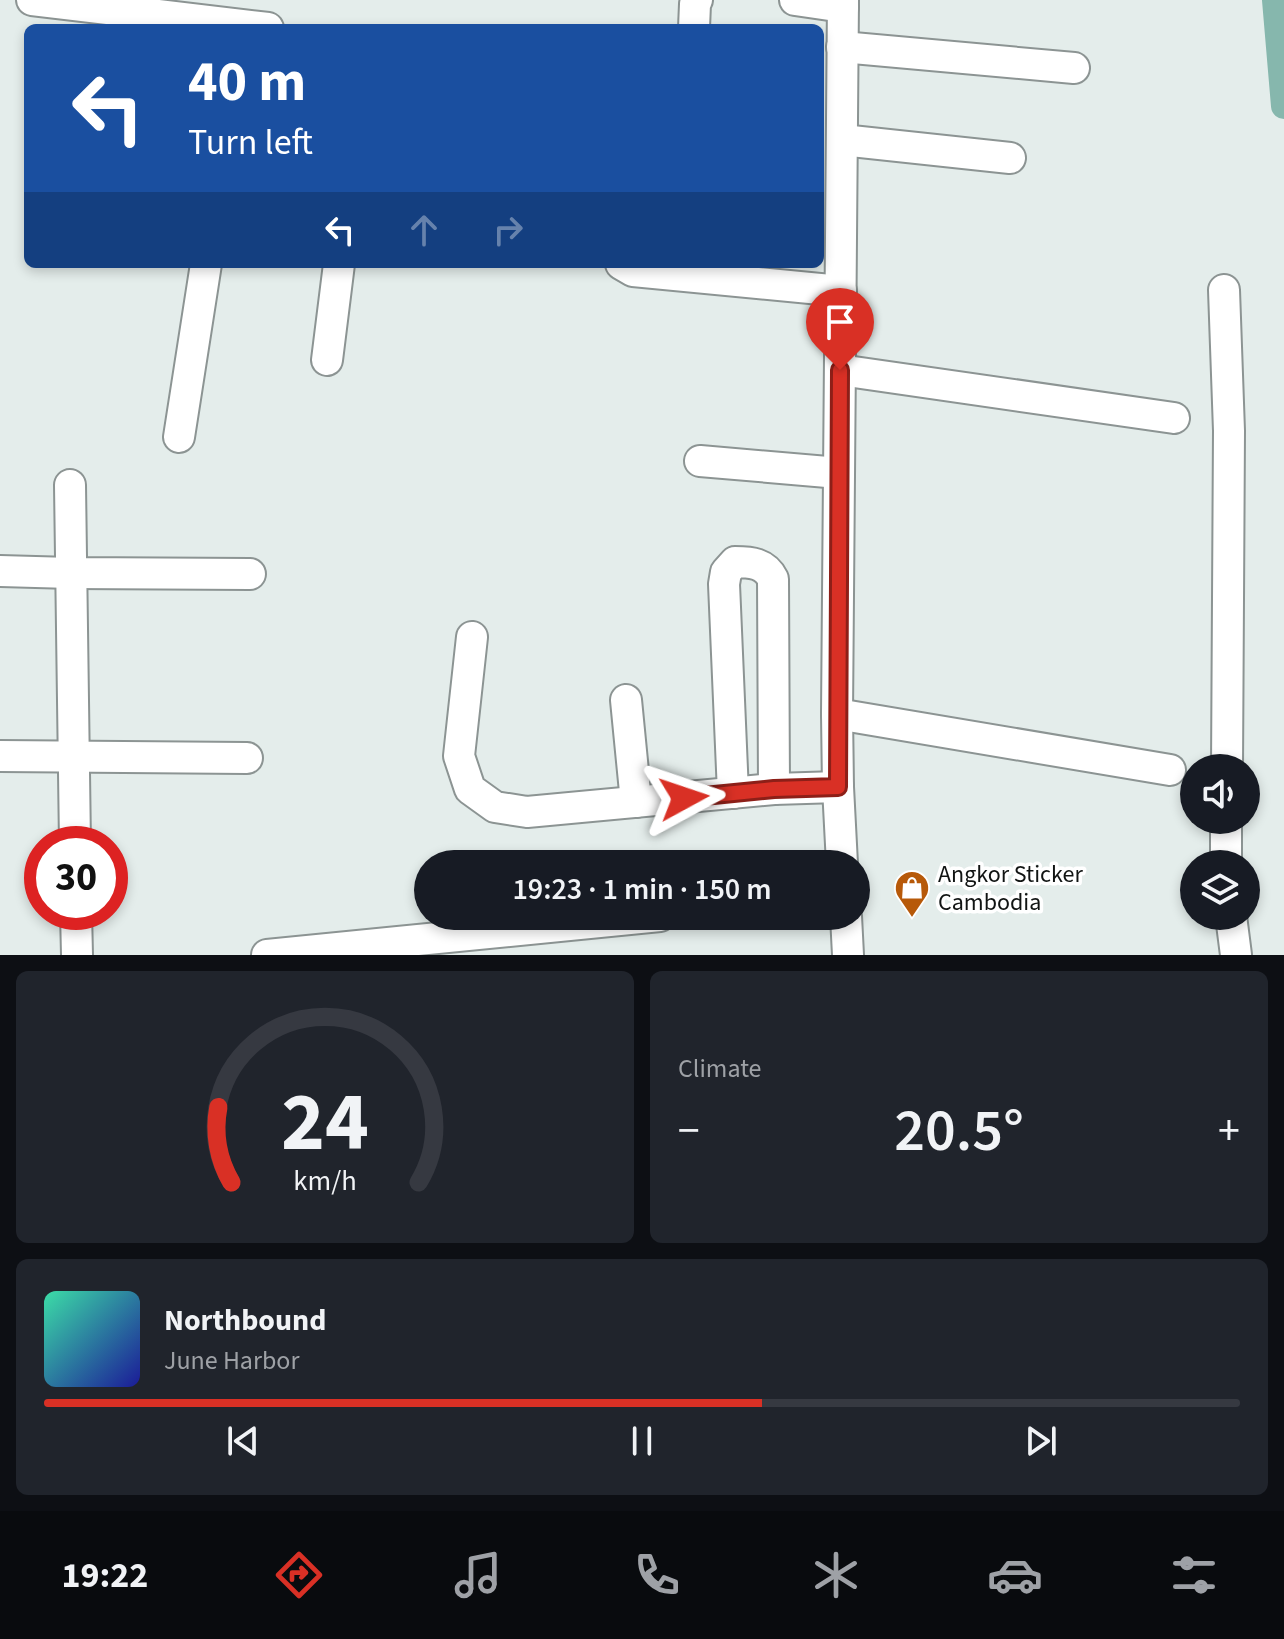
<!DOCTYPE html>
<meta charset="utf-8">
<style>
body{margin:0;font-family:"Source Sans 3",sans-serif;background:#20242c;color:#f1f3f6;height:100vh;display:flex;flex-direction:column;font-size:30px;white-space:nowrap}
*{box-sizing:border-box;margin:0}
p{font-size:26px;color:#9ea1a6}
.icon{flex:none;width:44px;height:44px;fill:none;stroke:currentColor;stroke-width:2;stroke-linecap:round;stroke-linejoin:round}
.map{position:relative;height:955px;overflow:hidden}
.details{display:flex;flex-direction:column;gap:16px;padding:16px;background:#0d0f14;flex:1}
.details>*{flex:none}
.top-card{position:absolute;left:24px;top:24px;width:800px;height:244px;border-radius:12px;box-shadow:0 4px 12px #0003;background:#1a4fa0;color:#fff;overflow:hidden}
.tools{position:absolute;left:1180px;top:754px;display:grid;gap:16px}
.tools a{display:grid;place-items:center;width:80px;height:80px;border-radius:50%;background:#171b24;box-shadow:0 4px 12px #0003;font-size:40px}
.speed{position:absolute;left:24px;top:826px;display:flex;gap:16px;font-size:40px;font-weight:700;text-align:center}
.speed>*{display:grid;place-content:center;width:104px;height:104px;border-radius:50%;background:#171b24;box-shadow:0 4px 12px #0003;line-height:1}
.speed .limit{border:12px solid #d22;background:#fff;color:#111}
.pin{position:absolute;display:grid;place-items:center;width:68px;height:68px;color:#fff;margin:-82px -34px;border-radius:50% 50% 50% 0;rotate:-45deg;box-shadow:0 0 8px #0007}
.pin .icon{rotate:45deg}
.me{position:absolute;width:88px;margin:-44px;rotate:85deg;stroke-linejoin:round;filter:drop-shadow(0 0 6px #0008)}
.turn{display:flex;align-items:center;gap:28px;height:168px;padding:0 32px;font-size:36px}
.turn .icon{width:104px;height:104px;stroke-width:2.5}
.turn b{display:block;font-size:56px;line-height:68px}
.lanes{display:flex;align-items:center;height:76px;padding:0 32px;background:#0003;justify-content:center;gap:40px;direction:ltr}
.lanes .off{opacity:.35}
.big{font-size:60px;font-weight:600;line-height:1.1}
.details .card{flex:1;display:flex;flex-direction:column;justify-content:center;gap:12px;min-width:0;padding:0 28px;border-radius:12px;background:#20242c}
.details .dial{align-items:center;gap:0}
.dial svg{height:208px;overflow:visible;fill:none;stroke:#363941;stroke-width:7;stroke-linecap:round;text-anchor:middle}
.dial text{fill:#f1f3f6;stroke:none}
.song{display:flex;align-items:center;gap:24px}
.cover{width:96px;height:96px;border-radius:12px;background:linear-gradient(135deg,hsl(160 70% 55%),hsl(240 70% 35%))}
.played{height:8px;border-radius:4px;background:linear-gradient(90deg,#d93025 60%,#363941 60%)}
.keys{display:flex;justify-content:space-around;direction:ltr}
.heat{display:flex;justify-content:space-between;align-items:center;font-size:44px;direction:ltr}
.details .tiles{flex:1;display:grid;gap:16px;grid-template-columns:1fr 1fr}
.card:last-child{grid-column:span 2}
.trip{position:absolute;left:414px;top:850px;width:456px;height:80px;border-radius:40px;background:#171b24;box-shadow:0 4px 12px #0003;font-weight:600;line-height:80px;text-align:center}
.tabs{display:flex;height:128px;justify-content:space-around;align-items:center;background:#090b0e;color:#9ea1a6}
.tabs .icon{width:56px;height:56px}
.tabs .active{color:#d93025}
.tabs b{font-size:36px;color:#f1f3f6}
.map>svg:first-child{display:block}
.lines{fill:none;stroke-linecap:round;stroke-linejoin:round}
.canal{stroke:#86b7ad;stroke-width:26}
.minor-casing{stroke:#8c9493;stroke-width:34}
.minor{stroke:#fff;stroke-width:30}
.route-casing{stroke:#8d1f18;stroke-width:20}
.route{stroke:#d93025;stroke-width:14}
.labels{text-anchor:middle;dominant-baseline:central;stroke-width:7;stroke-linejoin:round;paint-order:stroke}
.poi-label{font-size:24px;fill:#111413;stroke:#fff;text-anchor:start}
</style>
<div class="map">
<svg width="1284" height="955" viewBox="0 0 1284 955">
<rect width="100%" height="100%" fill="#e4edeb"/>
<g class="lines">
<path class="canal" d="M1275,0L1284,106"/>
<defs>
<g id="minor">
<path d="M32,0L268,28"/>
<path d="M795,0L843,7"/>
<path d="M694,28L695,4L697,0"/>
<path d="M842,47L1074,68"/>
<path d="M842,140L1010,158"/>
<path d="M621,264L633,271L841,291"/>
<path d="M1224,290L1229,431L1227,768"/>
<path d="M327,360L339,264"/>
<path d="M840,370L1174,418"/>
<path d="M179,437L206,264"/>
<path d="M700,461L839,473"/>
<path d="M70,485L75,844"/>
<path d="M0,571L71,573L250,574"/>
<path d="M472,637L459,756L470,789L495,807L527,812L774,789L838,787"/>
<path d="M626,700L636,802"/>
<path d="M837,714L1170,770"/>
<path d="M0,756L247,758"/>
<path d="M733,793L724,584L726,572L735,562C751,562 765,563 773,579L774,789"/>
<path d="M842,864L838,787L837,714L843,0"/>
<path d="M1226,864V820"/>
<path d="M76,912L77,955"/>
<path d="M846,916L848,955"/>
<path d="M1231,916L1236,955"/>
<path d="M267,955L660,916"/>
</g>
</defs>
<use href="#minor" class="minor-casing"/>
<use href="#minor" class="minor"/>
</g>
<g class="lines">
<defs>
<path id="route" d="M684,798L774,789L838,787L840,370"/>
</defs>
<use href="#route" class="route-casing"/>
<use href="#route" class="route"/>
</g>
<defs>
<symbol id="shop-pin" viewBox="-11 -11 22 30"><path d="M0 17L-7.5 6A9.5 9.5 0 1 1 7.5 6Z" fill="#b75909" stroke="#fff"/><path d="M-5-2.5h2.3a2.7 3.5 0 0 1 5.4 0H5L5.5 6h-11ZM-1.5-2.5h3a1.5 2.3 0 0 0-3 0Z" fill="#fff"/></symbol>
</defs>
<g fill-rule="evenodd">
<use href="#shop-pin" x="892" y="868" width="40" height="54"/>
</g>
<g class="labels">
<g class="poi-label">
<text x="938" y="874">Angkor Sticker<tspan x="938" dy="28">Cambodia</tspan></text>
</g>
</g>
</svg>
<div class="tools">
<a><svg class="icon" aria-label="sound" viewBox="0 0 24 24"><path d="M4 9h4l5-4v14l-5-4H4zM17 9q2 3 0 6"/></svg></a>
<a><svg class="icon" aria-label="layers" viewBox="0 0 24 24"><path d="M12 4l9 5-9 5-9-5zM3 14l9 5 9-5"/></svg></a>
</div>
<div class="speed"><div class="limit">30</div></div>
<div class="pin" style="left:840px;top:370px;background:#d93025"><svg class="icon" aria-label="arrive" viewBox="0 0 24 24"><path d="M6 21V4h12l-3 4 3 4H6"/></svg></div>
<svg class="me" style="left:684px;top:798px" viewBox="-20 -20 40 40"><path d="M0-17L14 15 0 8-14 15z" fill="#d93025" stroke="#fff" stroke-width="4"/></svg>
<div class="trip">19:23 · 1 min · 150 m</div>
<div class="top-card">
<div class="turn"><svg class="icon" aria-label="left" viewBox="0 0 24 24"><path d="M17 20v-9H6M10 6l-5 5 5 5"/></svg><div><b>40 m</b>Turn left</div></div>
<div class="lanes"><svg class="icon" aria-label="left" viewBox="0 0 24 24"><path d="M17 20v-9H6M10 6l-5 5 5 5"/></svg><svg class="icon off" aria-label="ahead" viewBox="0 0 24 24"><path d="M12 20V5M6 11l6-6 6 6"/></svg><svg class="icon off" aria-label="right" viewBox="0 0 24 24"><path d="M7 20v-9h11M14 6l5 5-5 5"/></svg></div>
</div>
</div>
<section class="details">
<div class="tiles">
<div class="card dial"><svg viewBox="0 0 100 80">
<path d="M14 69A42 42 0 1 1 86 69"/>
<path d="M14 69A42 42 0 0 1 9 40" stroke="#d93025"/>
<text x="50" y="56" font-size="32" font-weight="700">24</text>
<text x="50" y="72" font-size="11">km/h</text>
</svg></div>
<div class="card"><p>Climate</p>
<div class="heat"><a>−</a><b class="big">20.5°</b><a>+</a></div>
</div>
<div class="card">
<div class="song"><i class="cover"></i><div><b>Northbound</b><p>June Harbor</p></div></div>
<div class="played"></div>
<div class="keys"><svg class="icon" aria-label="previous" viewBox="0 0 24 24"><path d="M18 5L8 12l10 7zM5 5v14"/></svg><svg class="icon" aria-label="pause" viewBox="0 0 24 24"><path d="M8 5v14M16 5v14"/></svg><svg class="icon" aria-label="next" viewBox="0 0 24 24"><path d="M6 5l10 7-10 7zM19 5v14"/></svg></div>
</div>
</div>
</section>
<nav class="tabs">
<b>19:22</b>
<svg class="icon active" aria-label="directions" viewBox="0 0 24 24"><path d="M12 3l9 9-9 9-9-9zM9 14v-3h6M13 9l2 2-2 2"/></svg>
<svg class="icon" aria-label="music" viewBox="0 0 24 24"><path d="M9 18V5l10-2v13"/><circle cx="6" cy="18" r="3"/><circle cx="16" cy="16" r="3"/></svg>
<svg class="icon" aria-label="phone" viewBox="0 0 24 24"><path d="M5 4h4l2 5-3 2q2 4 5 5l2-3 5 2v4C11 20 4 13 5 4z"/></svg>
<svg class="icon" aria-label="climate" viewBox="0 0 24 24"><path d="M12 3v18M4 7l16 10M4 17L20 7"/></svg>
<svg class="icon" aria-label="car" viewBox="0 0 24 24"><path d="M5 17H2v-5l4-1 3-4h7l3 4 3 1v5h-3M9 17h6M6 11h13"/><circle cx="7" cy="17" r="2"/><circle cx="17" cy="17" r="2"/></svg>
<svg class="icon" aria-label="filters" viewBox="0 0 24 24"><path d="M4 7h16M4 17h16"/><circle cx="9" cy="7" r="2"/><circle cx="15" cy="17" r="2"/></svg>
</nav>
